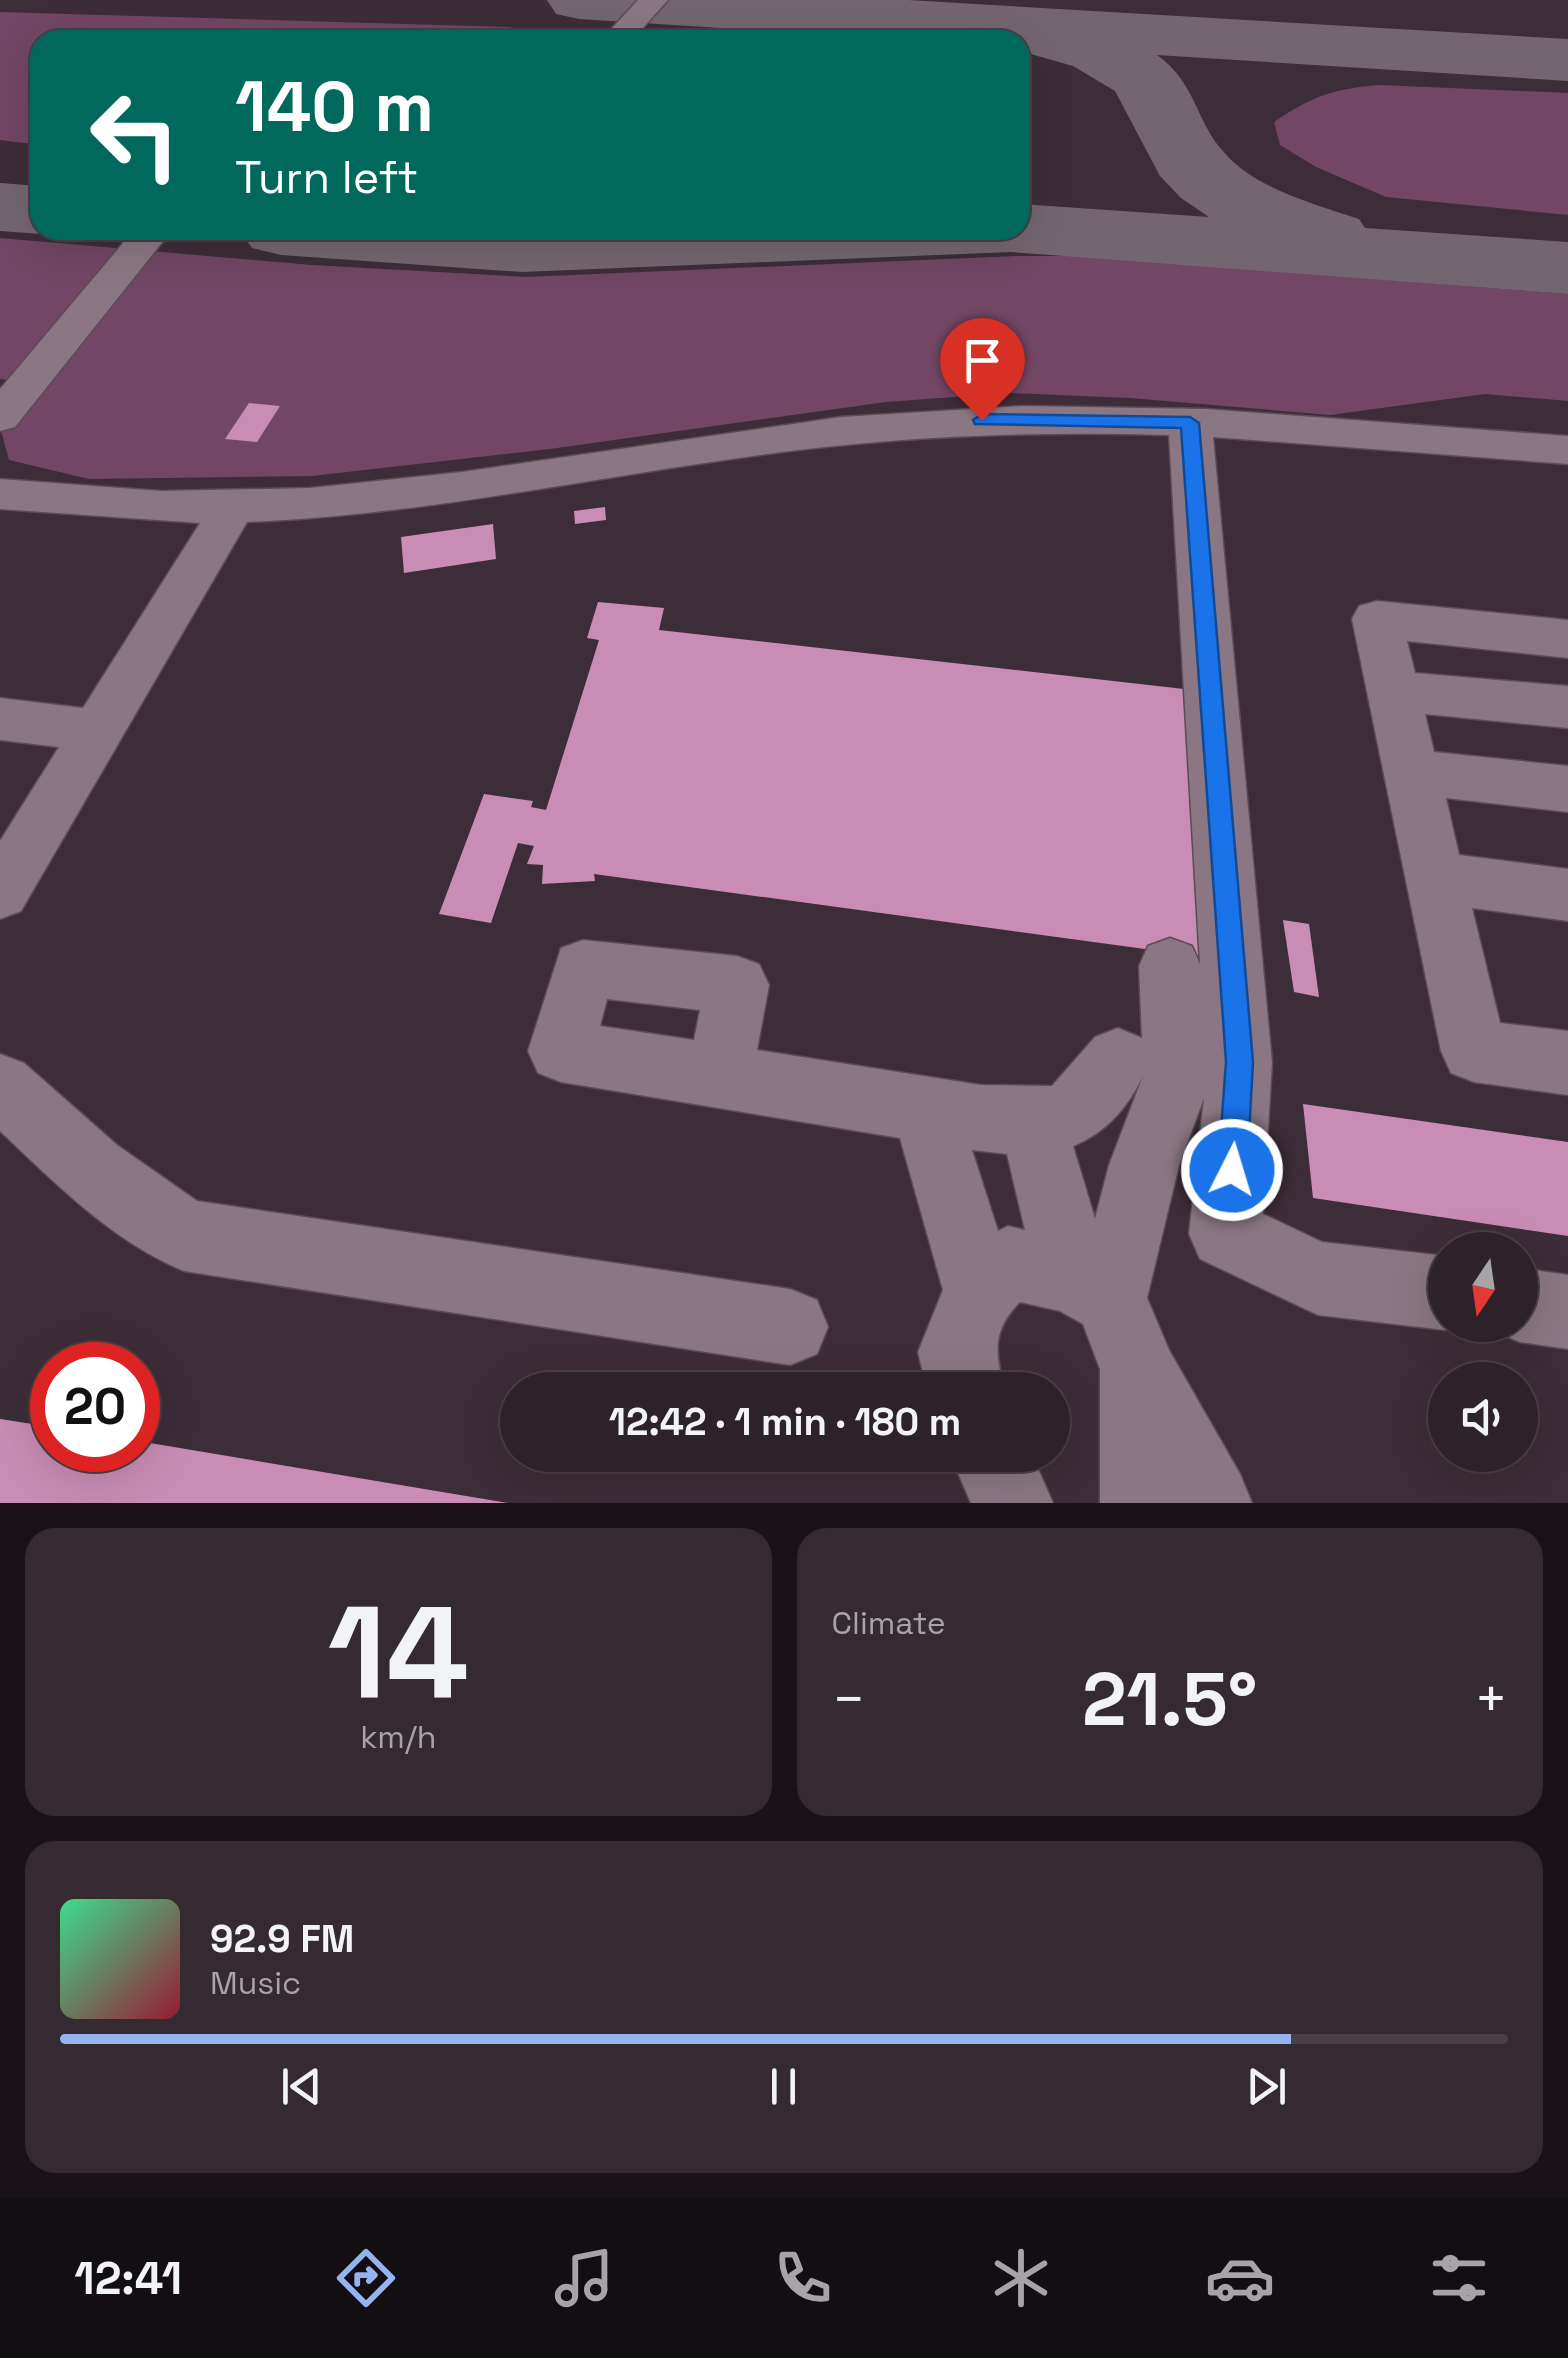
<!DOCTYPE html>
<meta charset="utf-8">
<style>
body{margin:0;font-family:"Space Grotesk",sans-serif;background:#362a32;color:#f1f3f6;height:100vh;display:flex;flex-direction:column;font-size:38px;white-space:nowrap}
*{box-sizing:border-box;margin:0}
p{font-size:32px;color:#a7a4a8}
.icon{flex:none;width:55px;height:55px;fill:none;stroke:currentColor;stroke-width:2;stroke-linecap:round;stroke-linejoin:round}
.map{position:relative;height:1503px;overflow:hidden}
.details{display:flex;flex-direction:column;gap:25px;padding:25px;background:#191317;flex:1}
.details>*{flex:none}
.top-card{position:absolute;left:30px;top:30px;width:1000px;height:210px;border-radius:30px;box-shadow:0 10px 40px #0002,0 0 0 2px #493f47;background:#00695c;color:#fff;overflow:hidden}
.needle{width:65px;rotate:193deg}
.buttons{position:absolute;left:1428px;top:1232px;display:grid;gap:20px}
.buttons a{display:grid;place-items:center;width:110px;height:110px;border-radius:50%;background:#2e222a;box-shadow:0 10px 40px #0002,0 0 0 2px #493f47;font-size:50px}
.speed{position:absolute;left:30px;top:1342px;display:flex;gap:20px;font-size:50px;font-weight:700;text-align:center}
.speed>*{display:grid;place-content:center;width:130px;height:130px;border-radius:50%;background:#2e222a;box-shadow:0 10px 40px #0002,0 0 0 2px #493f47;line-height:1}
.speed .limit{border:15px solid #d22;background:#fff;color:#111}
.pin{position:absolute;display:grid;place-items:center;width:85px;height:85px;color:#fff;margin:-102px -42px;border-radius:50% 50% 50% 0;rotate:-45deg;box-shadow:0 0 10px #0007}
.pin .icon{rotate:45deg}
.me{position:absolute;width:110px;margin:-55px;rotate:5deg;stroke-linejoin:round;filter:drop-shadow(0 0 8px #0008)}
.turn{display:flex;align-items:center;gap:35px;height:210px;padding:0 40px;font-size:45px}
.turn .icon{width:130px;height:130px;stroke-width:2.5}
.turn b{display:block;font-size:70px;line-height:85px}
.big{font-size:75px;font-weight:600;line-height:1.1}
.details .widget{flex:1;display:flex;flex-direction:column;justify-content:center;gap:15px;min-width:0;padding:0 35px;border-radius:30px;background:#362a32}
.details .dial{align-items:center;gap:0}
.dial b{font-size:130px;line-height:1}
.song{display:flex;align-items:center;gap:30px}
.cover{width:120px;height:120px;border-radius:15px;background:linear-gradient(135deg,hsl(150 70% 55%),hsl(350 70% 35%))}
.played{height:10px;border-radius:5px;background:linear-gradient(90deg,#95b2f1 85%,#493f47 85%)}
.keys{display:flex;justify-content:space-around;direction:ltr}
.heat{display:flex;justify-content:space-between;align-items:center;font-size:55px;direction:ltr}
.details .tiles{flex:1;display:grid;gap:25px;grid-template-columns:1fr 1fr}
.widget:last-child{grid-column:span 2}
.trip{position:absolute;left:500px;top:1372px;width:570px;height:100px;border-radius:50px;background:#2e222a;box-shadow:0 10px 40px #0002,0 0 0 2px #493f47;font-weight:600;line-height:100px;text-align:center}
.menu{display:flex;height:160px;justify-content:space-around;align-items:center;background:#120e11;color:#a7a4a8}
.menu .icon{width:70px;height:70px}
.menu .on{color:#95b2f1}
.menu b{font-size:45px;color:#f1f3f6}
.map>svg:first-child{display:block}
.green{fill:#724664}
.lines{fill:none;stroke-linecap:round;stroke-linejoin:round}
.taxiway{fill:#746670;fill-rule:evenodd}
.building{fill:#c98cb4}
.minor-casing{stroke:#5a4c55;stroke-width:3}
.minor{fill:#8a7783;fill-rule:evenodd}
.route{fill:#1a73e8;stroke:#114b97;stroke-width:2.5}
</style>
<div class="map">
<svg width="1568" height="1503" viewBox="0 0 1568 1503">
<rect width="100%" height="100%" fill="#3d2d38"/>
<g class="green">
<path d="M0,12L506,27L636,40H40V145L0,140Z"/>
<path d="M1381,85L1568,93V215L1386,197L1316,167L1280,145L1274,122C1312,96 1335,88 1381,85Z"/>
<path d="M0,238L312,265L526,277L1016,256H1081L1568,294V401L1485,394L1330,415L1130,398L1009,393L886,402L550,449L312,476L89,479L9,460L1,431L49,385L0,379Z"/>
</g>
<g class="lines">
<g class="taxiway">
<path d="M547,0H908L1568,39V81L1157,55C1196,83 1195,119 1222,150C1254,189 1313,203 1359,219L1365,228L1568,242V294L1011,252L522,272L281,255L252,248L239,230H1020V204L1209,217L1181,198L1160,176L1115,91L1073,66L1020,51V40H910L579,19L556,14Z"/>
<path d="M0,183L40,186V230H58L40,234L0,231Z"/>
</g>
</g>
<g class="building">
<path d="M249,403L280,406L257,442L225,439Z"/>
<path d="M605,507L606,520L575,524L574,511Z"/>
<path d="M493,524L496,559L404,573L401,537Z"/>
<path d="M598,602L664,608L659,630L1184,689L1204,957L594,874L595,881L542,884L543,865L527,864L534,846L518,843L491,923L439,914L484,794L533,801L531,807L546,810L599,640L587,638Z"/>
<path d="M1283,920L1309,924L1319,997L1294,992Z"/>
<path d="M1303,1104L1568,1142V1236L1313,1198Z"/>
<path d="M0,1419L52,1427V1450H138V1441L508,1503H0Z"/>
</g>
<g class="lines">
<defs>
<g id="minor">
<path d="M638,0H668L632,40H601Z"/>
<path d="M134,230H172L15,427L0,431V389Z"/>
<path d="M1023,406L1205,409L1568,436V464L1213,437L1272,1062L1263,1214L1322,1242L1445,1256V1325H1457L1445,1330L1318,1315L1200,1259L1189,1234L1204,1098L1179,1165L1147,1298L1169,1350L1240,1474L1252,1503H1100V1369L1083,1324L1060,1311L1020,1302C991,1331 995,1354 1005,1390H927L918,1352L943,1290L900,1138L561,1082L538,1073L528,1051L561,948L583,940L737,956L759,964L769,985L757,1050L981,1085L1052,1086L1095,1037L1118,1028L1142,1038L1139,966L1148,946L1170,938L1192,946L1200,964L1169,435C1034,431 901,436 767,454C593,477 423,515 247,522L21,911L0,919V841L59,747L0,740V698L83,708L200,523L0,509V479L161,491L310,488L462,472L841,417ZM607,999L700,1010L694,1040L600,1026ZM1143,1076L1109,1165L1095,1219L1073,1146C1106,1133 1128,1107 1143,1076ZM972,1150L1007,1154L1025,1230L1008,1226L998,1231Z"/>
<path d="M1377,601L1568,620V658L1407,641L1415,673L1568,686V728L1425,714L1434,752L1568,766V812L1446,798L1459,855L1568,869V921L1472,908L1500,1023L1568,1031V1095L1474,1082L1451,1073L1441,1051L1352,619L1359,606Z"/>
<path d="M0,1054L24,1063L117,1145L197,1201L790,1289L817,1300L828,1327L817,1354L790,1365L184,1271C113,1242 55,1183 0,1131Z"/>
<path d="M1520,1268L1568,1275V1349L1520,1342L1494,1331L1491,1325H1520Z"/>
<path d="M950,1455H1032L1053,1503H971Z"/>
</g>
</defs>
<use href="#minor" class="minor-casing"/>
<use href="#minor" class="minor"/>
</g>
<path class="route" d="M982,414L1190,417L1199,423L1253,1062L1247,1170L1242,1181L1232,1185L1222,1181L1218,1170L1226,1062L1181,428L975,424L973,420Z"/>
</svg>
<div class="buttons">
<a><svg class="needle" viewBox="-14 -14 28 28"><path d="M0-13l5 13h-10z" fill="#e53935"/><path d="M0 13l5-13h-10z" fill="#a7a4a8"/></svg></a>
<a><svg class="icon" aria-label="sound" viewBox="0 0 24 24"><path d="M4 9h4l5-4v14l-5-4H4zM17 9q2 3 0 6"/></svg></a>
</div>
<div class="speed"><div class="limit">20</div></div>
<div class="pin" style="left:982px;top:420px;background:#d93025"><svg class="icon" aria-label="arrive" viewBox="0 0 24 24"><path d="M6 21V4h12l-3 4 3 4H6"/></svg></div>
<svg class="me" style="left:1232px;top:1170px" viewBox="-20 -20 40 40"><circle r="17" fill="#1a73e8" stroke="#fff" stroke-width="3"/><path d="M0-11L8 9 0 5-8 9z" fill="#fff"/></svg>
<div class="trip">12:42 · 1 min · 180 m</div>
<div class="top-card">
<div class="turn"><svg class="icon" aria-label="left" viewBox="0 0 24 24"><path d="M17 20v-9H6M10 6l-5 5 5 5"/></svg><div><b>140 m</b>Turn left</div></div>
</div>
</div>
<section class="details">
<div class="tiles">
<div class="widget dial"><b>14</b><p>km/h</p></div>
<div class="widget"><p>Climate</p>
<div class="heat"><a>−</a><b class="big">21.5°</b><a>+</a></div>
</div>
<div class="widget">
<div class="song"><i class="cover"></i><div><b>92.9 FM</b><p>Music</p></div></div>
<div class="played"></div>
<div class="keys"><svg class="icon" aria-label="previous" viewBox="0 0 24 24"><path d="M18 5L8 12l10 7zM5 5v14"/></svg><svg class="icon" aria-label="pause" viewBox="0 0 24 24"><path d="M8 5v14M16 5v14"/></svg><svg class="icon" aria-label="next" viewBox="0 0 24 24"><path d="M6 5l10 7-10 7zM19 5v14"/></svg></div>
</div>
</div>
</section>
<nav class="menu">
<b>12:41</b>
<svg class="icon on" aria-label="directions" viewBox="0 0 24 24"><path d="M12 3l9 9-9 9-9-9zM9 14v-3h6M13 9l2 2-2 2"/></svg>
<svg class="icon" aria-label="music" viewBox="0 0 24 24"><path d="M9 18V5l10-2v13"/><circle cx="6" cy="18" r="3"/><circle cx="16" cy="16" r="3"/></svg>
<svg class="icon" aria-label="phone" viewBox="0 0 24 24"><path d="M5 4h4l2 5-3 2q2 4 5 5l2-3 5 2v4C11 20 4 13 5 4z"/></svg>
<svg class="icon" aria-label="climate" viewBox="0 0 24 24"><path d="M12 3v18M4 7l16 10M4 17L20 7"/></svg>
<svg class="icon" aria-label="car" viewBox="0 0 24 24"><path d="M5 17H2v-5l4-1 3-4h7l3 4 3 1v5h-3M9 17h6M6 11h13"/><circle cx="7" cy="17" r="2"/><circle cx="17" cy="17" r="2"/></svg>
<svg class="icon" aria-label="filters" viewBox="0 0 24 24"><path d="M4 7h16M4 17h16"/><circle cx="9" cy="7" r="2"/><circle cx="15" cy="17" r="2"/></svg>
</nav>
